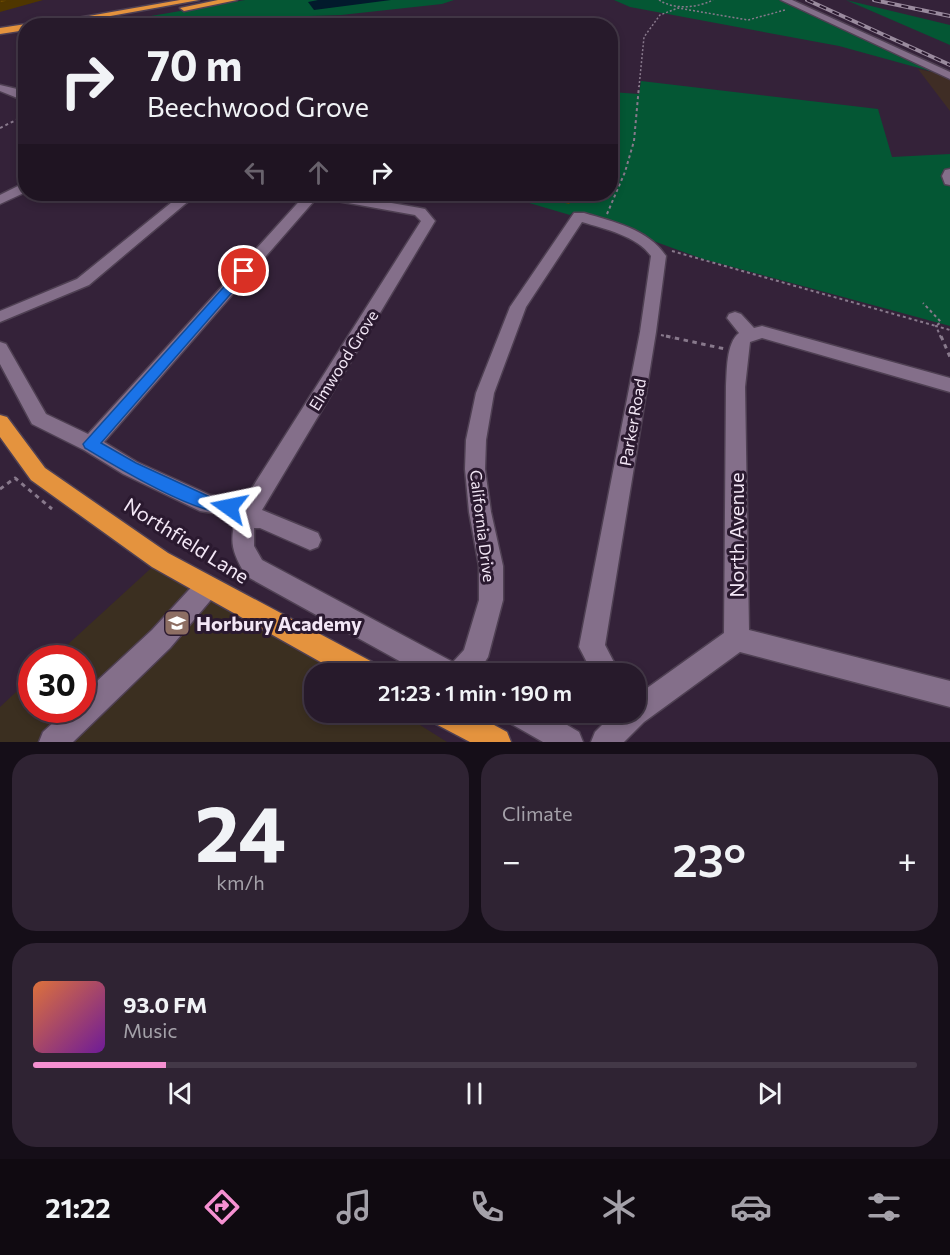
<!DOCTYPE html>
<meta charset="utf-8">
<style>
body{margin:0;font-family:Commissioner,sans-serif;background:#2f2333;color:#f1f3f6;height:100vh;display:flex;flex-direction:column;font-size:22px;white-space:nowrap}
*{box-sizing:border-box;margin:0}
p{font-size:20px;color:#a4a1a9}
.icon{flex:none;width:33px;height:33px;fill:none;stroke:currentColor;stroke-width:2;stroke-linecap:round;stroke-linejoin:round}
.map{position:relative;height:742px;overflow:hidden}
.details{display:flex;flex-direction:column;gap:12px;padding:12px;background:#150e18;flex:1}
.details>*{flex:none}
.hud{position:absolute;left:18px;top:18px;width:600px;height:183px;border-radius:24px;box-shadow:0 3px 9px #0003,0 0 0 2px #433847;background:#271a2b;color:#f1f3f6;overflow:hidden}
.speed{position:absolute;left:18px;top:645px;display:flex;gap:12px;font-size:30px;font-weight:700;text-align:center}
.speed>*{display:grid;place-content:center;width:78px;height:78px;border-radius:50%;background:#271a2b;box-shadow:0 3px 9px #0003,0 0 0 2px #433847;line-height:1}
.speed .limit{border:9px solid #d22;background:#fff;color:#111}
.pin{position:absolute;display:grid;place-items:center;width:51px;height:51px;color:#fff;margin:-26px;border:3px solid #fff;border-radius:50%;box-shadow:0 2px 6px #0007}
.me{position:absolute;width:66px;margin:-33px;rotate:282deg;stroke-linejoin:round;filter:drop-shadow(0 0 4px #0008)}
.turn{display:flex;align-items:center;gap:21px;height:126px;padding:0 30px;font-size:27px}
.turn .icon{width:78px;height:78px;stroke-width:2.5}
.turn b{display:block;font-size:42px;line-height:51px}
.lanes{display:flex;align-items:center;height:57px;padding:0 30px;background:#0003;justify-content:center;gap:30px;direction:ltr}
.lanes .off{opacity:.35}
.big{font-size:45px;font-weight:600;line-height:1.1}
.details .card{flex:1;display:flex;flex-direction:column;justify-content:center;gap:9px;min-width:0;padding:0 21px;border-radius:24px;background:#2f2333}
.details .dial{align-items:center;gap:0}
.dial b{font-size:78px;line-height:1}
.song{display:flex;align-items:center;gap:18px}
.cover{width:72px;height:72px;border-radius:9px;background:linear-gradient(135deg,hsl(20 70% 55%),hsl(280 70% 35%))}
.played{height:6px;border-radius:3px;background:linear-gradient(90deg,#f590d1 15%,#433847 15%)}
.keys{display:flex;justify-content:space-around;direction:ltr}
.heat{display:flex;justify-content:space-between;align-items:center;font-size:33px;direction:ltr}
.details .tiles{flex:1;display:grid;gap:12px;grid-template-columns:1fr 1fr}
.card:last-child{grid-column:span 2}
.trip{position:absolute;left:304px;top:663px;width:342px;height:60px;border-radius:24px;background:#271a2b;box-shadow:0 3px 9px #0003,0 0 0 2px #433847;font-weight:600;line-height:60px;text-align:center}
.menu{display:flex;height:96px;justify-content:space-around;align-items:center;background:#100a11;color:#a4a1a9}
.menu .icon{width:42px;height:42px}
.menu .active{color:#f590d1}
.menu b{font-size:27px;color:#f1f3f6}
.map>svg:first-child{display:block}
.industrial{fill:#3f2d25}
.education{fill:#3b2f20}
.green{fill:#045734}
.water{fill:#021a2c}
.lines{fill:none;stroke-linecap:round;stroke-linejoin:round}
.minor-casing{stroke:#4f4053;stroke-width:3}
.highway-casing{stroke:#4f4053;stroke-width:3}
.path-far2{stroke:#88798c;stroke-width:1.5;stroke-dasharray:2 2;stroke-linecap:butt}
.path-far1{stroke:#88798c;stroke-width:2;stroke-dasharray:3 3;stroke-linecap:butt}
.path{stroke:#88798c;stroke-width:3;stroke-dasharray:4.5 4.5;stroke-linecap:butt}
.minor{fill:#846f8a;fill-rule:evenodd}
.highway{fill:#e4933e;fill-rule:evenodd}
.rail-casing{stroke:#9a8b9e;stroke-width:4}
.rail{stroke:#2a192f;stroke-width:2;stroke-dasharray:7;stroke-linecap:butt}
.wall{fill:#614200}
.shaded-wall{fill:#4f3600}
.building{fill:#714d00;stroke:#4f3600;stroke-width:1.5}
.route{fill:#1a73e8;stroke:#114b97;stroke-width:1.5}
.labels{text-anchor:middle;dominant-baseline:central;stroke-width:6;stroke-linejoin:round;paint-order:stroke}
.street-label{font-size:16px;fill:#f3e7f6;stroke:#2a192f}
.near-street-label{font-size:20px;fill:#f3e7f6;stroke:#2a192f}
.near-poi-label{font-size:20px;font-weight:bold;fill:#f3e7f6;stroke:#2a192f;text-anchor:start}
</style>
<div class="map">
<svg width="950" height="742" viewBox="0 0 950 742">
<rect width="100%" height="100%" fill="#342239"/>
<path class="industrial" d="M918,69L937,73L950,79V111Z"/>
<path class="education" d="M160,560L207,587L341,673L315,674V712L401,713L447,742H0V707L31,678L32,710H82V658H53Z"/>
<g class="green">
<path d="M245,0H454L442,4L341,15L211,19L175,25L92,26Z"/>
<path d="M614,0H779L937,73L839,46L630,7Z"/>
<path d="M846,0L950,25V45Z"/>
<path d="M641,81L878,109L892,157L950,154V326L703,259L573,212L570,215L499,194H610L611,92L639,94Z"/>
</g>
<path class="water" d="M318,0H391L314,10L308,2Z"/>
<g class="lines">
<defs>
<g id="minor">
<path d="M781,0H792L950,72V79Z"/>
<path d="M0,85L17,89L25,96L20,99L0,91Z"/>
<path d="M950,169V185L945,184L942,176L945,170Z"/>
<path d="M26,182V192L0,204V195Z"/>
<path d="M182,194H197L89,285L0,322V311L77,279Z"/>
<path d="M312,194H340L420,208L425,209L435,221L262,510L318,533L321,540L318,547L310,550L260,528H254V546L262,560L453,662L464,650L479,600V566L469,512L465,469L466,440L476,393L510,307L574,213H584C614,222 648,229 666,256L656,332L605,645L620,674H593L579,647L640,332L651,256C637,236 605,229 582,222L526,307L494,393L486,440L485,469L491,512L503,566V600L488,657L477,674H423L246,576C232,552 229,543 236,517L200,511L123,474L84,450L32,424L0,364V342L6,344L46,414L88,434L305,195ZM326,199L415,215L421,221L245,499L210,495L137,462L104,442L314,201Z"/>
<path d="M735,312L741,314L754,328L762,326L950,378V392L762,338L750,342L745,387L749,630L950,681V707L740,652L644,722L624,742H591L595,732L615,712H636V696L724,633L726,387C727,371 726,343 739,333L727,318L729,314Z"/>
<path d="M207,576L215,579L219,587L215,595L170,648L73,742H39L43,732L67,710H82V695L152,630L199,579Z"/>
<path d="M505,712H545L579,732L583,742H543L508,722Z"/>
</g>
<g id="highway">
<path d="M180,0H199L55,26H32Z"/>
<path d="M218,0H237L184,11L180,8Z"/>
<path d="M26,24L29,26H26V30L0,34V28Z"/>
<path d="M0,415L7,417L45,468L168,553L378,665L382,674H342L152,567L31,480L0,437Z"/>
<path d="M429,712H470L507,732L511,742H470L432,722Z"/>
</g>
</defs>
<use href="#minor" class="minor-casing"/>
<use href="#highway" class="highway-casing"/>
<g class="path-far2">
<path d="M659,0C674,10 697,8 713,0"/>
<path d="M639,87L644,37L660,15L678,8L748,20L785,10"/>
</g>
<g class="path-far1">
<path d="M0,128L26,115"/>
<path d="M573,197L587,201"/>
<path d="M607,214L625,172L634,141L639,86"/>
<path d="M672,251L936,326L941,322L923,303"/>
<path d="M661,335L673,338"/>
<path d="M941,338L936,326L950,330"/>
</g>
<g class="path">
<path d="M666,336L725,349"/>
<path d="M941,336L950,357"/>
<path d="M0,489L15,478L52,509"/>
</g>
<use href="#minor" class="minor"/>
<use href="#highway" class="highway"/>
<defs>
<g id="rail">
<path d="M807,0L950,65"/>
<path d="M874,0L950,16"/>
</g>
</defs>
<use href="#rail" class="rail-casing"/>
<use href="#rail" class="rail"/>
</g>
<path class="wall" d="M543,194H576L569,204L542,197Z"/>
<g class="shaded-wall">
<path d="M13,0H43L0,12V3Z"/>
<path d="M570,194H576L569,204Z"/>
</g>
<path class="building" d="M0,0H13L0,3Z"/>
<path class="route" d="M244,268L248,269V274L101,443L136,463L210,497L235,502L238,507L235,512C206,522 113,465 85,448L83,444L240,269Z"/>
<defs>
<symbol id="school-square" viewBox="-11 -11 22 22"><rect x="-9" y="-9" width="18" height="18" rx="4" fill="#8d6e63" stroke="#2a192f"/><path d="M0-5L7-2L0 1L-7-2ZM-4 1L0 2.5L4 1V4Q0 6-4 4Z" fill="#fff"/></symbol>
</defs>
<g fill-rule="evenodd">
<use href="#school-square" x="162" y="608" width="30" height="30"/>
</g>
<g class="labels">
<g class="street-label">
<text transform="translate(343 360) rotate(-58)">Elmwood Grove</text>
<text transform="translate(632 422) rotate(-80)">Parker Road</text>
<text transform="translate(483 526) rotate(83)">California Drive</text>
</g>
<g class="near-street-label">
<text transform="translate(736 535) rotate(-90)">North Avenue</text>
<text transform="translate(187 540) rotate(32)">Northfield Lane</text>
</g>
<g class="near-poi-label">
<text x="196" y="623">Horbury Academy</text>
</g>
</g>
</svg>
<div class="speed"><div class="limit">30</div></div>
<div class="pin" style="left:244px;top:271px;background:#d93025"><svg class="icon" aria-label="arrive" viewBox="0 0 24 24"><path d="M6 21V4h12l-3 4 3 4H6"/></svg></div>
<svg class="me" style="left:229px;top:507px" viewBox="-20 -20 40 40"><path d="M0-17L14 15 0 8-14 15z" fill="#1a73e8" stroke="#fff" stroke-width="4"/></svg>
<div class="trip">21:23 · 1 min · 190 m</div>
<div class="hud">
<div class="turn"><svg class="icon" aria-label="right" viewBox="0 0 24 24"><path d="M7 20v-9h11M14 6l5 5-5 5"/></svg><div><b>70 m</b>Beechwood Grove</div></div>
<div class="lanes"><svg class="icon off" aria-label="left" viewBox="0 0 24 24"><path d="M17 20v-9H6M10 6l-5 5 5 5"/></svg><svg class="icon off" aria-label="ahead" viewBox="0 0 24 24"><path d="M12 20V5M6 11l6-6 6 6"/></svg><svg class="icon" aria-label="right" viewBox="0 0 24 24"><path d="M7 20v-9h11M14 6l5 5-5 5"/></svg></div>
</div>
</div>
<section class="details">
<div class="tiles">
<div class="card dial"><b>24</b><p>km/h</p></div>
<div class="card"><p>Climate</p>
<div class="heat"><a>−</a><b class="big">23°</b><a>+</a></div>
</div>
<div class="card">
<div class="song"><i class="cover"></i><div><b>93.0 FM</b><p>Music</p></div></div>
<div class="played"></div>
<div class="keys"><svg class="icon" aria-label="previous" viewBox="0 0 24 24"><path d="M18 5L8 12l10 7zM5 5v14"/></svg><svg class="icon" aria-label="pause" viewBox="0 0 24 24"><path d="M8 5v14M16 5v14"/></svg><svg class="icon" aria-label="next" viewBox="0 0 24 24"><path d="M6 5l10 7-10 7zM19 5v14"/></svg></div>
</div>
</div>
</section>
<nav class="menu">
<b>21:22</b>
<svg class="icon active" aria-label="directions" viewBox="0 0 24 24"><path d="M12 3l9 9-9 9-9-9zM9 14v-3h6M13 9l2 2-2 2"/></svg>
<svg class="icon" aria-label="music" viewBox="0 0 24 24"><path d="M9 18V5l10-2v13"/><circle cx="6" cy="18" r="3"/><circle cx="16" cy="16" r="3"/></svg>
<svg class="icon" aria-label="phone" viewBox="0 0 24 24"><path d="M5 4h4l2 5-3 2q2 4 5 5l2-3 5 2v4C11 20 4 13 5 4z"/></svg>
<svg class="icon" aria-label="climate" viewBox="0 0 24 24"><path d="M12 3v18M4 7l16 10M4 17L20 7"/></svg>
<svg class="icon" aria-label="car" viewBox="0 0 24 24"><path d="M5 17H2v-5l4-1 3-4h7l3 4 3 1v5h-3M9 17h6M6 11h13"/><circle cx="7" cy="17" r="2"/><circle cx="17" cy="17" r="2"/></svg>
<svg class="icon" aria-label="filters" viewBox="0 0 24 24"><path d="M4 7h16M4 17h16"/><circle cx="9" cy="7" r="2"/><circle cx="15" cy="17" r="2"/></svg>
</nav>
